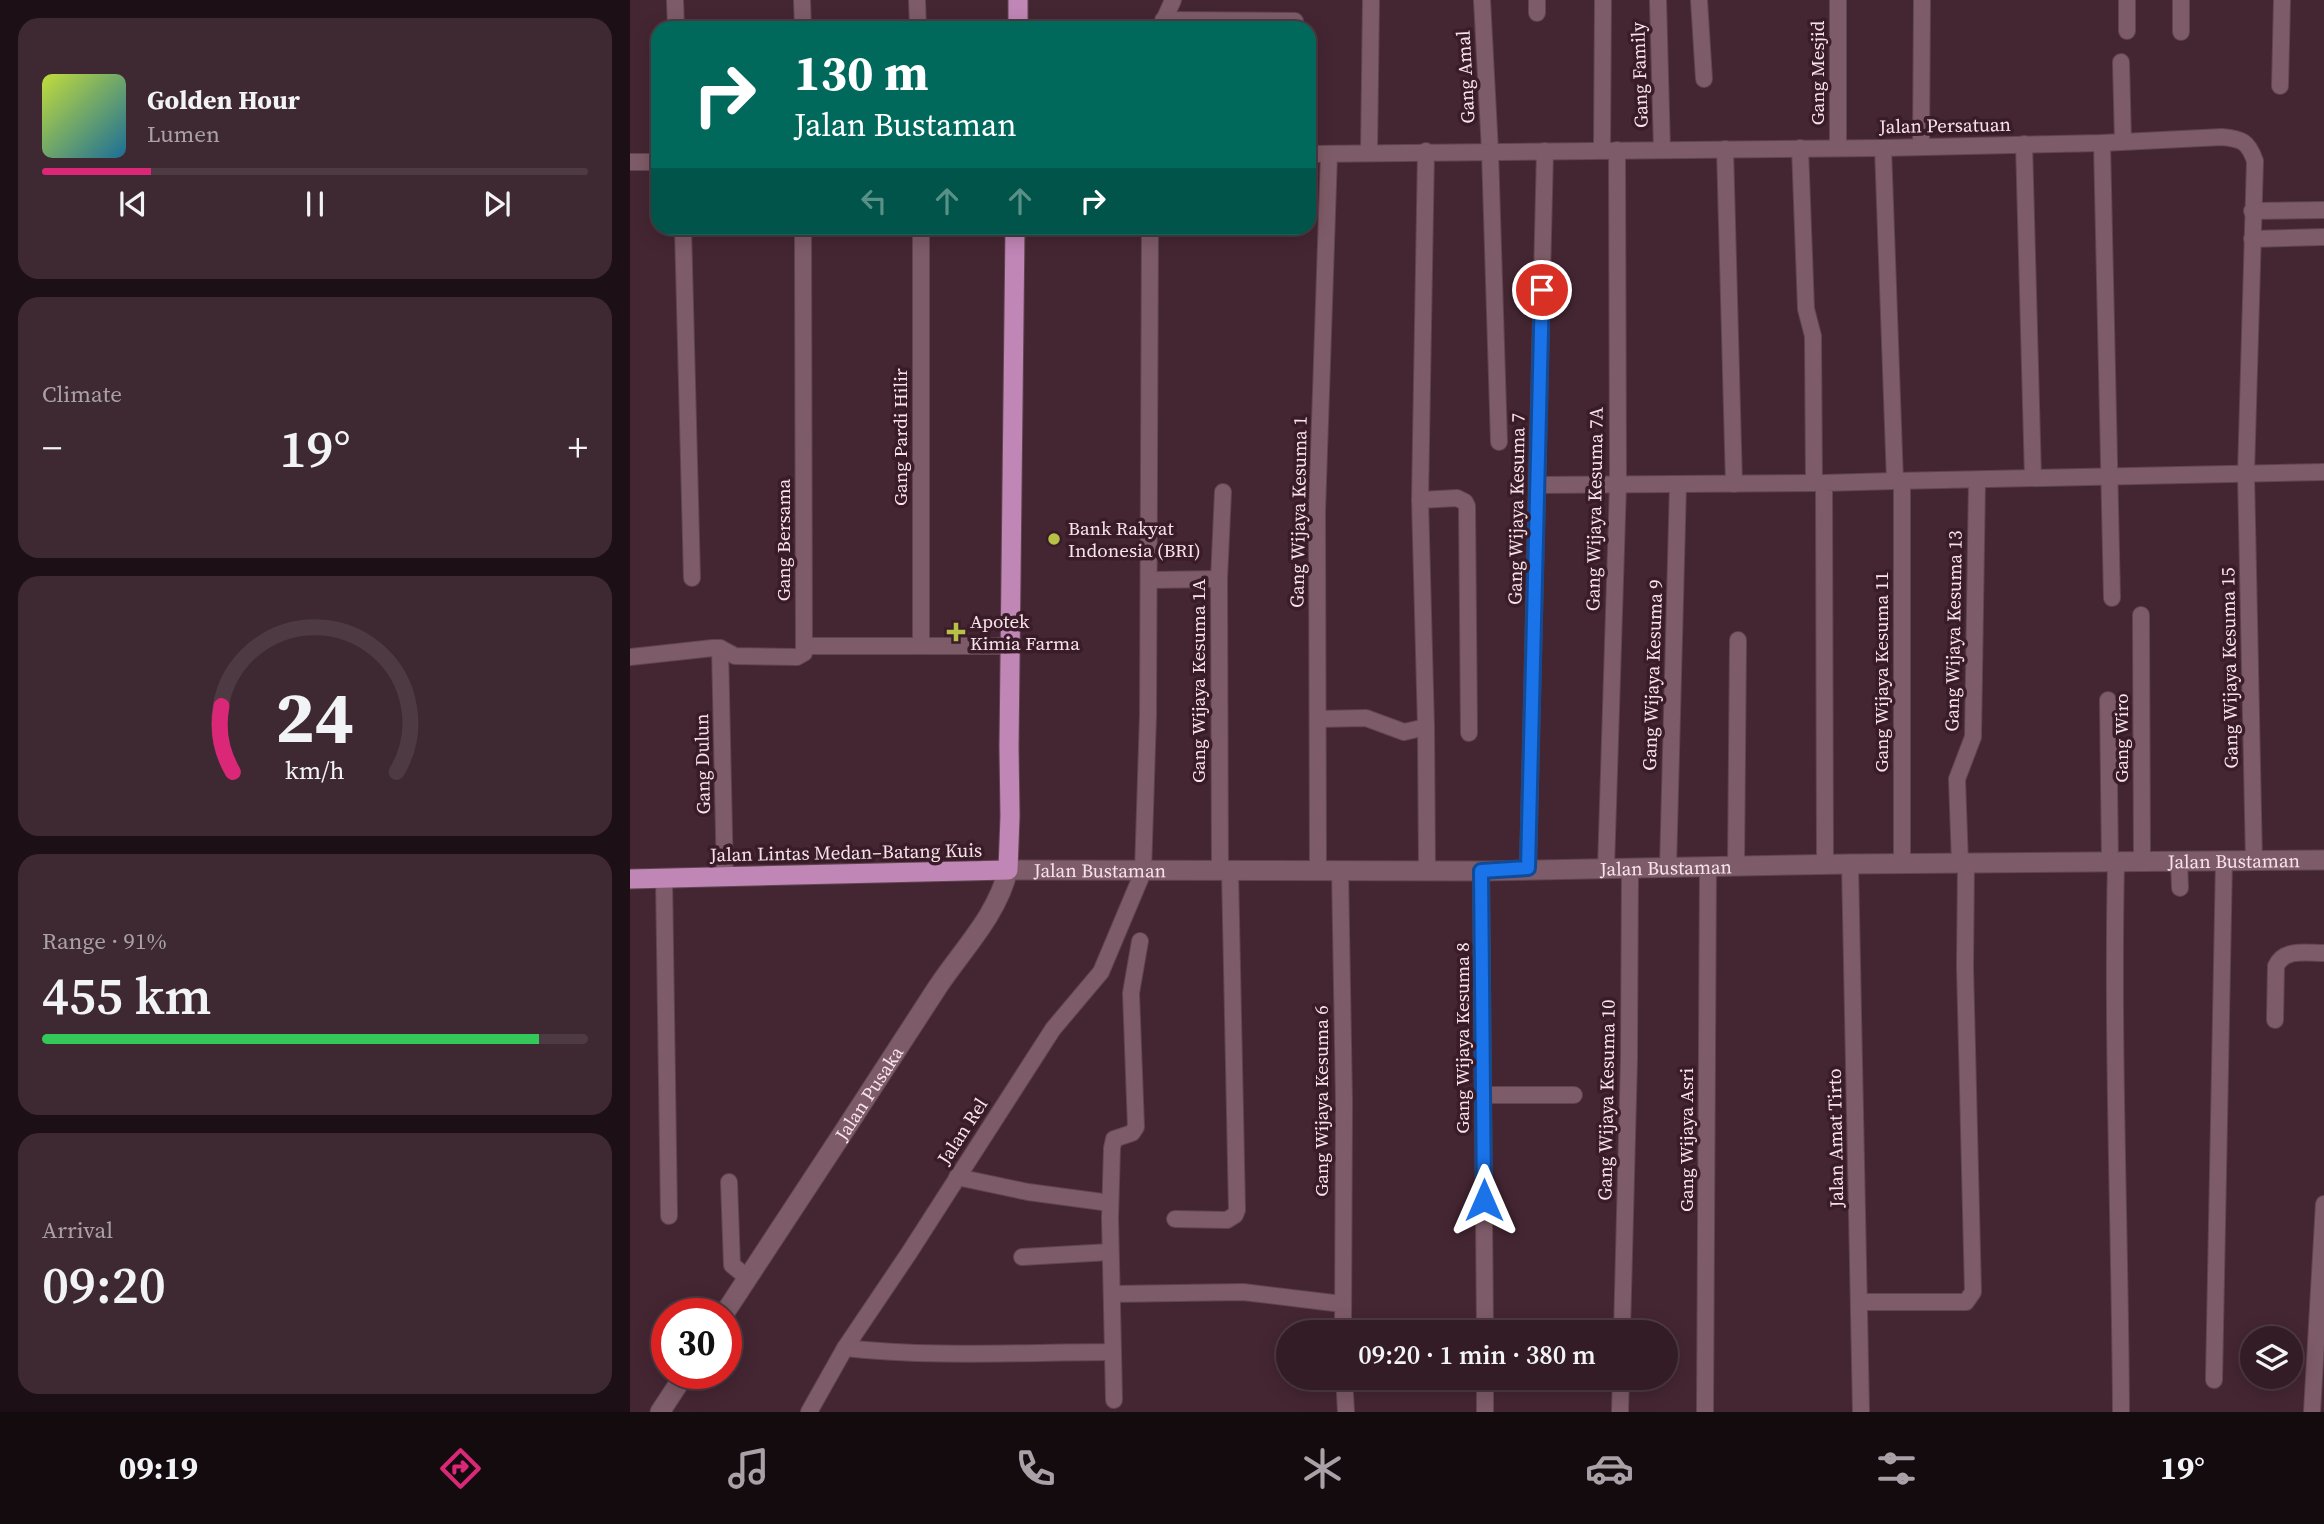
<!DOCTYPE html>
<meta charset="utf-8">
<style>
body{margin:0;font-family:"Source Serif 4",serif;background:#3e2932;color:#f1f3f6;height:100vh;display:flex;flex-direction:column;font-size:26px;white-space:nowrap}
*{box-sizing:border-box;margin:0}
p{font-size:23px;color:#a9a1a7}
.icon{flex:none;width:38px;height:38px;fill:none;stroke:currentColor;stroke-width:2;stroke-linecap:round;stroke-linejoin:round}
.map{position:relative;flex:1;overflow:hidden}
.drawer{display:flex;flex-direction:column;gap:18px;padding:18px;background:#1c0f15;width:630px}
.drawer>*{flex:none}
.banner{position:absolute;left:21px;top:21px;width:665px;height:214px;border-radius:21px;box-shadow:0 4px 18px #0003,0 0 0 2px #4e3a43;background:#00695c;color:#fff;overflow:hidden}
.fabs{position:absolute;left:1610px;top:1326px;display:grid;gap:14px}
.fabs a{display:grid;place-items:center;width:63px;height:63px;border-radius:50%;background:#331c26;box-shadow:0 4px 18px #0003,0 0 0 2px #4e3a43;font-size:35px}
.speed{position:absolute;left:21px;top:1298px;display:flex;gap:14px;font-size:35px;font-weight:700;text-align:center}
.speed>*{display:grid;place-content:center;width:91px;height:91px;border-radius:50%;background:#331c26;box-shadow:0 4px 18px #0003,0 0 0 2px #4e3a43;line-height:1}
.speed .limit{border:10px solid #d22;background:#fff;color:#111}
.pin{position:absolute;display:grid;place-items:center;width:60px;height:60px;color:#fff;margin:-30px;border:4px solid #fff;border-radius:50%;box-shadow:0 2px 7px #0007}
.me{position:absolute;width:77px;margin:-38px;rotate:0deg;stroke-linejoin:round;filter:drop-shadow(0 0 5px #0008)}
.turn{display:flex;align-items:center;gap:24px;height:147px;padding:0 28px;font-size:32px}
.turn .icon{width:91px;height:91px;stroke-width:2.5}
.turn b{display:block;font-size:49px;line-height:60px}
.lanes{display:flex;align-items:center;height:66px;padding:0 28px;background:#0003;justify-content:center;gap:35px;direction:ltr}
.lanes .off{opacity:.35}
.big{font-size:52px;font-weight:600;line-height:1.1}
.drawer .widget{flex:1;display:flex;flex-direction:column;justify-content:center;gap:10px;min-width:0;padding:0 24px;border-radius:21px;background:#3e2932}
.drawer .dial{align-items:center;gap:0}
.dial svg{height:182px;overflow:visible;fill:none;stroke:#4e3a43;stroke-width:7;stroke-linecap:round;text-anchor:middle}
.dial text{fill:#f1f3f6;stroke:none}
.song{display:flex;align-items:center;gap:21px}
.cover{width:84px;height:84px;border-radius:10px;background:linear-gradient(135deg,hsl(70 70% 55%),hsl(200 70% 35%))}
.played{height:7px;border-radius:4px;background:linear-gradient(90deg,#db2777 20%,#4e3a43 20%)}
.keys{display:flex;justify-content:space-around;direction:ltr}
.heat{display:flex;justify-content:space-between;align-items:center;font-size:38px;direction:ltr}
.charge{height:10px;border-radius:5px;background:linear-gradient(90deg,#34c759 91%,#4e3a43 0)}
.trip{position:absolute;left:646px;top:1320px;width:402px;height:70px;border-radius:35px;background:#331c26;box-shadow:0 4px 18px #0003,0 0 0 2px #4e3a43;font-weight:600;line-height:70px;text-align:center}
.tabs{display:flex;height:112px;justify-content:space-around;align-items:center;background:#140b0f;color:#a9a1a7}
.tabs .icon{width:49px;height:49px}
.tabs .on{color:#db2777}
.tabs b{font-size:32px;color:#f1f3f6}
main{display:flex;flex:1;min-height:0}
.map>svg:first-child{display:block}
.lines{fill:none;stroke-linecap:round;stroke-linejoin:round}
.minor-casing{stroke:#5f4550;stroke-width:18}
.secondary-casing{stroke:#5f4550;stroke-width:21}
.trunk-casing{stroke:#5f4550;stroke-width:21}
.minor{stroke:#7e5b68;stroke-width:16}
.secondary{stroke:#7e5b68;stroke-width:19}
.trunk{stroke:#c086b6;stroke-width:19}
.route-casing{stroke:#114b97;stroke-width:18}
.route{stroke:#1a73e8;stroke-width:12}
.poi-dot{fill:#b8c147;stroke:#391c28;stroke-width:2.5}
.labels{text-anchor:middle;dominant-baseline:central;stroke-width:7;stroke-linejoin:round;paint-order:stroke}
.street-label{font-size:19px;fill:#f7e3ea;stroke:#391c28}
.poi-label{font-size:19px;fill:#f7e3ea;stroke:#391c28;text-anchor:start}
</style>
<main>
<section class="drawer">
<div class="widget">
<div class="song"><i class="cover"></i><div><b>Golden Hour</b><p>Lumen</p></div></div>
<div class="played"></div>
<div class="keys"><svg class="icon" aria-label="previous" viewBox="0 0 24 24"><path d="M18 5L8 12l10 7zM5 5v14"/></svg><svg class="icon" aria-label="pause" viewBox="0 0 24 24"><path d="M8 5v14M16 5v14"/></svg><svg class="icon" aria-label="next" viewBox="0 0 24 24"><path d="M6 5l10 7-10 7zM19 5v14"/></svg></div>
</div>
<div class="widget"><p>Climate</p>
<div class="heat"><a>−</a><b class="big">19°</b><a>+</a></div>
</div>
<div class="widget dial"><svg viewBox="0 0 100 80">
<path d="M14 69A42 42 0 1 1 86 69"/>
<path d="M14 69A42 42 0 0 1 9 40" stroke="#db2777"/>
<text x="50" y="56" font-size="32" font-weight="700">24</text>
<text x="50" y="72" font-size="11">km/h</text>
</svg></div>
<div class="widget"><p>Range · 91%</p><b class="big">455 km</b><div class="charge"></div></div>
<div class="widget"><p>Arrival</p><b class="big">09:20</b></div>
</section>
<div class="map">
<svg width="1694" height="1412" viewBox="0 0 1694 1412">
<rect width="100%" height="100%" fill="#442632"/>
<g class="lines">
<defs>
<g id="minor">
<path d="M45,0L46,28"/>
<path d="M172,0L173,28"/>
<path d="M287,0L288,28"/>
<path d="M852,0L860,151L869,442"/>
<path d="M907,0V13"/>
<path d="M1028,0L1032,150"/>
<path d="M1069,0L1074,79"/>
<path d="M1497,0V31"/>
<path d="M1551,0V32"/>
<path d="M533,20L665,21"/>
<path d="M531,27L543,0"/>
<path d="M1491,62L1493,141"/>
<path d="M1650,86L1652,0"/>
<path d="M1472,143L1482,598"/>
<path d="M1394,144L1403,478"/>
<path d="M1291,146L1292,0"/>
<path d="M1208,147V0"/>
<path d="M1170,148L1176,309L1183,336L1184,482"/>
<path d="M1253,148L1265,481L1694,472"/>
<path d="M1095,149L1104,484"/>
<path d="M972,150L973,0"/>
<path d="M796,151L790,500L796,727L797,870"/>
<path d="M739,152L741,0"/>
<path d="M679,154L1253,148L1472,143L1592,137C1612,139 1618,141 1625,161L1616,474L1624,861"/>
<path d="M0,162H28"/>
<path d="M1622,211L1694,210"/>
<path d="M53,228L62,578"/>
<path d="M173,228L174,646H381"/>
<path d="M291,228V646"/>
<path d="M1622,239L1694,237"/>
<path d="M907,485L1192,483"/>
<path d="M790,500L827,498L835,502L837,506L839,733"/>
<path d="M519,580L589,579"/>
<path d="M1511,615L1512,862"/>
<path d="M90,648L95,878"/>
<path d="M0,657L83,648H90L105,656L167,657L174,653V646"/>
<path d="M1478,700L1480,862"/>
<path d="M688,719L736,718L774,732L796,727"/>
<path d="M1549,861L1550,888"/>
<path d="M1486,862C1482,1045 1490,1229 1491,1412"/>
<path d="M1272,863V481"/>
<path d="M1330,863L1327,779L1343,737L1347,480"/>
<path d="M1220,864L1231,1412"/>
<path d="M1195,865L1194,483L1265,481"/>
<path d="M1106,867L1108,640"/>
<path d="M898,868L915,151"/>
<path d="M976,868L988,485L987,150"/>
<path d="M1038,868L1048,484"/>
<path d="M710,870L714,1102L713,1332"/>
<path d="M590,871L589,579L593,492"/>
<path d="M688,871L687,511L699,154"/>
<path d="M851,871L855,1332"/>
<path d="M34,878L39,1216"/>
<path d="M1645,1020L1646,966C1654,948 1677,953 1694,953"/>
<path d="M853,1095H944"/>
<path d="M327,1177L398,1192L480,1203"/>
<path d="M99,1182L102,1265L118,1278"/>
<path d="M545,1219L597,1220L605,1215L607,1210L600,871"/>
<path d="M392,1257L480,1252"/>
<path d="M482,1294L613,1292L712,1304"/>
<path d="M1230,1302H1336L1343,1292L1335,967L1336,863"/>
<path d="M992,1332L999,1058L1000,868"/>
<path d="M215,1348C304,1358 393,1352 483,1352L480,1218L482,1148L484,1139L502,1133L506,1127L501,993L510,941"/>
<path d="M483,1352L484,1400"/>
<path d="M714,1377L716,1412"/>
<path d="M855,1377V1412"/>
<path d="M1584,1380L1594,861"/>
<path d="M179,1412L215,1348L279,1253L423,1029L471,972L513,872L518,715L520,228"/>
<path d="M990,1412L991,1377"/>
<path d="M1075,1412L1078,868"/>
<path d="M1682,1412L1694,1204"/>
</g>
<g id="secondary">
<path id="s1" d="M94,1314C165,1206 237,1097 307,988C332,950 367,916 378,870L851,871L1220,864L1694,860"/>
<path d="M30,1412L55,1374"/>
</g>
<g id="trunk">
<path d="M388,28V0"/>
<path d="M0,879L378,870L380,816L379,747L385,228"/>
</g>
</defs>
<use href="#minor" class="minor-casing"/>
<use href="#secondary" class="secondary-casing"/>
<use href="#trunk" class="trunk-casing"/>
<use href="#minor" class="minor"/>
<use href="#secondary" class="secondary"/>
<use href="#trunk" class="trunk"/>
</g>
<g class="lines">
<defs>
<path id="route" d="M854,1200L851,871L898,868L912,290"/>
</defs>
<use href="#route" class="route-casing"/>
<use href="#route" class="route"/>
</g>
<g class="poi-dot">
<circle cx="424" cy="539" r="7"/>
<path d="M322.5 621.5h7v7h7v7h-7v7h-7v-7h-7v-7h7z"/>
</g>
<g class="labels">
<g class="street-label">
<text transform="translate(1187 73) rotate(-90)">Gang Mesjid</text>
<text transform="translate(1009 75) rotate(-92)">Gang Family</text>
<text transform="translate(835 77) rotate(-93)">Gang Amal</text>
<text transform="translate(1315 125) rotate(-1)">Jalan Persatuan</text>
<text transform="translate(270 437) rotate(-90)">Gang Pardi Hilir</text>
<text transform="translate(886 509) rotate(-89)">Gang Wijaya Kesuma 7</text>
<text transform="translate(964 509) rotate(-89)">Gang Wijaya Kesuma 7A</text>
<text transform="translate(668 512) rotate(-89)">Gang Wijaya Kesuma 1</text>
<text transform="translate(153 540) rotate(-90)">Gang Bersama</text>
<text transform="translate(1323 631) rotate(-89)">Gang Wijaya Kesuma 13</text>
<text transform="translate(1599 668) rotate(-91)">Gang Wijaya Kesuma 15</text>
<text transform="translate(1251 672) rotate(-90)">Gang Wijaya Kesuma 11</text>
<text transform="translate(1022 675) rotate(-88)">Gang Wijaya Kesuma 9</text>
<text transform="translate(568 681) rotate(-90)">Gang Wijaya Kesuma 1A</text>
<text transform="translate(1491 738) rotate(-90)">Gang Wiro</text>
<text transform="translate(72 764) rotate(-91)">Gang Dulun</text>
<text transform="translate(216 852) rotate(-1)">Jalan Lintas Medan–Batang Kuis</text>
<text stroke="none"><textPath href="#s1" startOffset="1754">Jalan Bustaman</textPath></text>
<text stroke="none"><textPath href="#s1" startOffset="1186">Jalan Bustaman</textPath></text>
<text stroke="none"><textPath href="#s1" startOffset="620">Jalan Bustaman</textPath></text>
<text transform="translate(832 1038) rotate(-90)">Gang Wijaya Kesuma 8</text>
<text stroke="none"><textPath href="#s1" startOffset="264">Jalan Pusaka</textPath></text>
<text transform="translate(976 1100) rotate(-89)">Gang Wijaya Kesuma 10</text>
<text transform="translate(691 1101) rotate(-90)">Gang Wijaya Kesuma 6</text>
<text transform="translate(332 1131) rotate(-57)">Jalan Rel</text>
<text transform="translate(1205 1138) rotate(-91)">Jalan Amat Tirto</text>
<text transform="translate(1056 1140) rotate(-90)">Gang Wijaya Asri</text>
</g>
<g class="poi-label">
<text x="438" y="528">Bank Rakyat<tspan x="438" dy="22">Indonesia (BRI)</tspan></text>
<text x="340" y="621">Apotek<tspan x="340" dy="22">Kimia Farma</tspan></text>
</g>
</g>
</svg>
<div class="fabs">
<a><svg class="icon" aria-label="layers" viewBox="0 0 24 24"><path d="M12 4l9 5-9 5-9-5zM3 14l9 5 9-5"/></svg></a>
</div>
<div class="speed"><div class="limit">30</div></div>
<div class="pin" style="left:912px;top:290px;background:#d93025"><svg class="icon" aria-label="arrive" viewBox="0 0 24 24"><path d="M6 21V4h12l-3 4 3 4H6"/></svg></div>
<svg class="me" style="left:854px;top:1200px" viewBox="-20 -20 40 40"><path d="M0-17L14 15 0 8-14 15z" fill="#1a73e8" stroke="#fff" stroke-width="4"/></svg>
<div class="trip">09:20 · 1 min · 380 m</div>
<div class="banner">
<div class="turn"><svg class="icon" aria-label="right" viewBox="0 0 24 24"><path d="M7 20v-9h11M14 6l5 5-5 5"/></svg><div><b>130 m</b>Jalan Bustaman</div></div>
<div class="lanes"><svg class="icon off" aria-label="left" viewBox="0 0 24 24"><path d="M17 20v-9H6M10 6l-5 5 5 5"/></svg><svg class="icon off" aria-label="ahead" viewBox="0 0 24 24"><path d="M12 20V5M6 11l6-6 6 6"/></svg><svg class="icon off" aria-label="ahead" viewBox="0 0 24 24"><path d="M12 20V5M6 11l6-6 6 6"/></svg><svg class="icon" aria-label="right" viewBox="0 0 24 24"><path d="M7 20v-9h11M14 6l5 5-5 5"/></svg></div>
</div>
</div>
</main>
<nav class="tabs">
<b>09:19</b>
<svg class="icon on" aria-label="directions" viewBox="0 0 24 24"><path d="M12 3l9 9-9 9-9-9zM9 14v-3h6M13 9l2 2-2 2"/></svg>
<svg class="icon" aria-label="music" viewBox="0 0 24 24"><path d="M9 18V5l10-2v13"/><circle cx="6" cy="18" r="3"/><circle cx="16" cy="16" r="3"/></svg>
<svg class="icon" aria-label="phone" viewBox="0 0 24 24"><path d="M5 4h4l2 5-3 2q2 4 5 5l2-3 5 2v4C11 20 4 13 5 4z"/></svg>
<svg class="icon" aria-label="climate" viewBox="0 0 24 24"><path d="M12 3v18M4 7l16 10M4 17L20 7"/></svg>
<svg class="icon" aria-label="car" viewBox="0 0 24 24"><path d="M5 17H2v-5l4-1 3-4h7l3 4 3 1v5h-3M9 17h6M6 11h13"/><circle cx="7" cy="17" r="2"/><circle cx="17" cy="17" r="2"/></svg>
<svg class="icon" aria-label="filters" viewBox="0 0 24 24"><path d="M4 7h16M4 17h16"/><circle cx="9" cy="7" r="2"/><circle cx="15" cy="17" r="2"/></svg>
<b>19°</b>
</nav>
